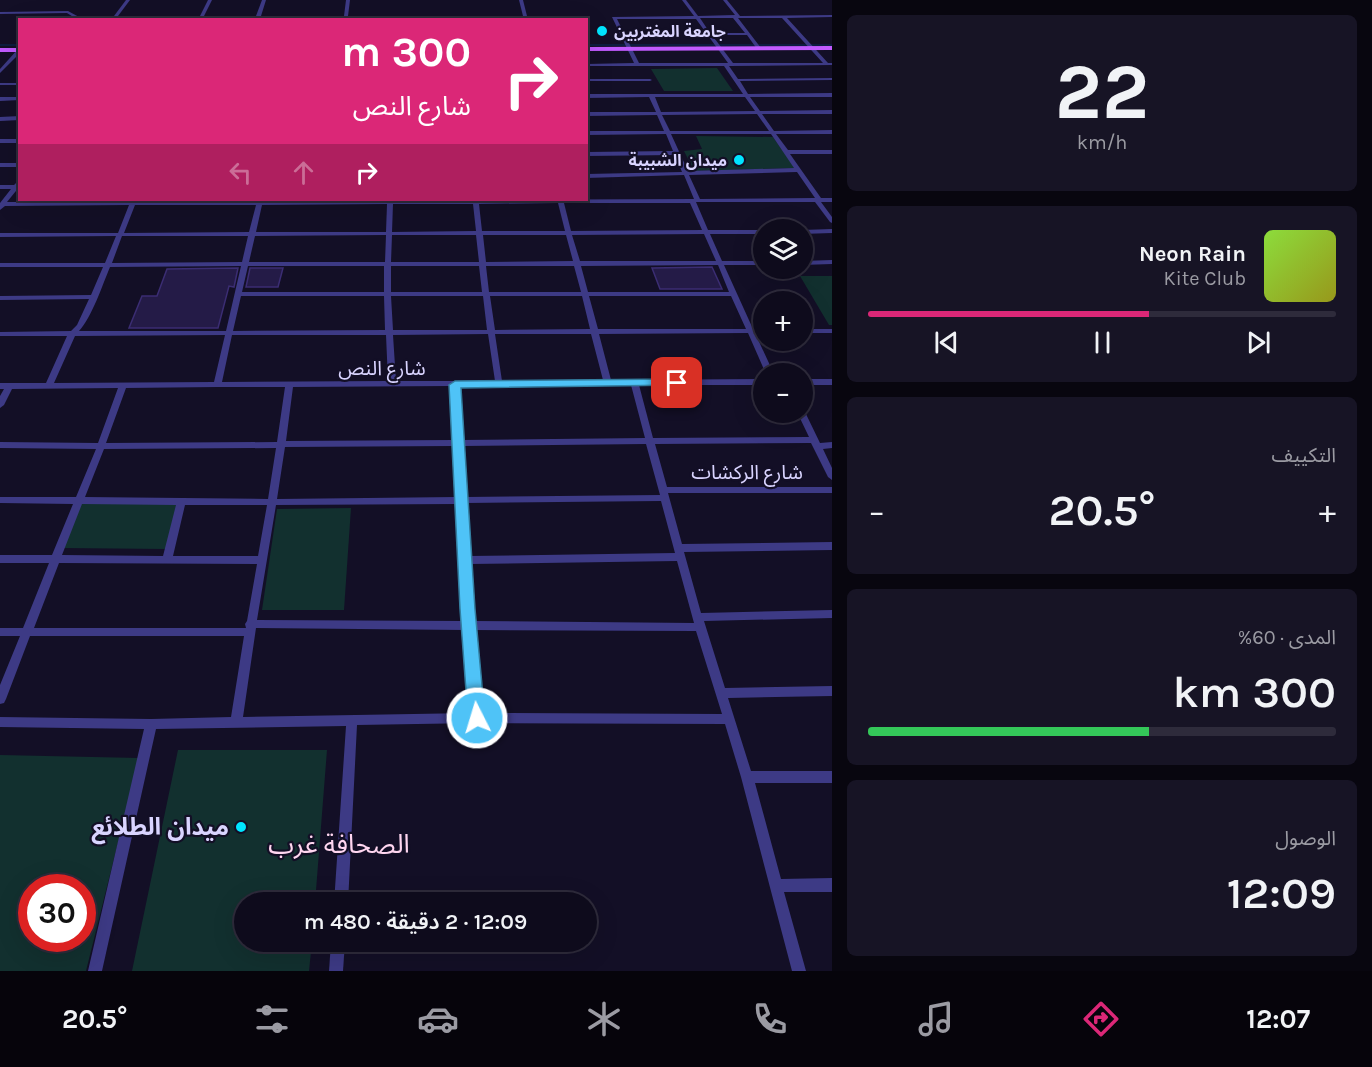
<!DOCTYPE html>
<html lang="ar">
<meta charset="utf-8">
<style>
body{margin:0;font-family:Karla,"Noto Sans Arabic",sans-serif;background:#171425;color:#f1f3f6;direction:rtl;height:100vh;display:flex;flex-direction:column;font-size:22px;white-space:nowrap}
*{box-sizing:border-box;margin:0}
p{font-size:20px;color:#9b9ba3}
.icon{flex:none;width:33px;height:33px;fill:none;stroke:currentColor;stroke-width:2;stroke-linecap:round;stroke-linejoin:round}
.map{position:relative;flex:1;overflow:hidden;direction:ltr}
.drawer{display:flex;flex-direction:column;gap:15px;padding:15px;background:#08060f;width:540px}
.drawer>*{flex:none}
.guide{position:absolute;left:18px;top:18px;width:570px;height:183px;border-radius:0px;box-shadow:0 6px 24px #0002,0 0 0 2px #2e2b3b;direction:rtl;background:#db2777;color:#fff;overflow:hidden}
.buttons{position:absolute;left:753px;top:219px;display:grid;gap:12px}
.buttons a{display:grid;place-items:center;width:60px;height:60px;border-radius:50%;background:#0e0b1c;box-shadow:0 6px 24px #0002,0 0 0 2px #2e2b3b;font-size:30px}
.speed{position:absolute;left:18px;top:874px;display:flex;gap:12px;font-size:30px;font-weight:700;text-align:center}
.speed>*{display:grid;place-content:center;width:78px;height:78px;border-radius:50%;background:#0e0b1c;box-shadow:0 6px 24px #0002,0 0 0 2px #2e2b3b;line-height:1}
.speed .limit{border:9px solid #d22;background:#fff;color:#111}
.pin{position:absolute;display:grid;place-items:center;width:51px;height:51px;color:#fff;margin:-26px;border-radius:12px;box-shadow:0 3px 9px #0006}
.me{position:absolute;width:66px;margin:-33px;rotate:355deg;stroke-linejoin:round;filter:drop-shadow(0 0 4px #0008)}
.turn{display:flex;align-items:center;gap:21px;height:126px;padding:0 18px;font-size:27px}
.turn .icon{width:78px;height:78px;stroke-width:2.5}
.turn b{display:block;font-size:42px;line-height:51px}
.lanes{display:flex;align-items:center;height:57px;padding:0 18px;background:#0003;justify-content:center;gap:30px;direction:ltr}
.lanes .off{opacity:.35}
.big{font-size:45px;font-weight:600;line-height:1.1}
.drawer .widget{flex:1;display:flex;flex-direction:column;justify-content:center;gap:9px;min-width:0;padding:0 21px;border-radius:9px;background:#171425}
.drawer .dial{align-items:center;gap:0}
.dial b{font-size:78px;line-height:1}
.song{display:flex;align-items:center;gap:18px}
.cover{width:72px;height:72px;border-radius:9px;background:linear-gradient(135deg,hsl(90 70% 55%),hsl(60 70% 35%))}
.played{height:6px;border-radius:3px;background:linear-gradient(90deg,#db2777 60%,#2e2b3b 60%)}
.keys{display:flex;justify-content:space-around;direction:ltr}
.heat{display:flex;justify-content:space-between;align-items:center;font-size:33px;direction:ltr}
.charge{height:9px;border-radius:4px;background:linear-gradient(90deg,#34c759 60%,#2e2b3b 0)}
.trip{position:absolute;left:234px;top:892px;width:363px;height:60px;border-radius:30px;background:#0e0b1c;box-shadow:0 6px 24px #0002,0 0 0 2px #2e2b3b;font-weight:600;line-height:60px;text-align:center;direction:rtl}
.dock{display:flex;height:96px;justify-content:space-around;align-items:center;background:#06040b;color:#9b9ba3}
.dock .icon{width:42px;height:42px}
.dock .active{color:#db2777}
.dock b{font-size:27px;color:#f1f3f6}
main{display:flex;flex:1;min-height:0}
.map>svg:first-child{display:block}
.green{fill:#12302f;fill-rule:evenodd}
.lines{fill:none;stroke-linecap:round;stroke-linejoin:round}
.stream{stroke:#0c2248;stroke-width:1.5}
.building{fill:#241b47;stroke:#3b2d73;stroke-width:1.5}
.minor{fill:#3d3a85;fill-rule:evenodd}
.major{fill:#c25bff;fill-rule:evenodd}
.route{fill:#4fc3f7;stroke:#337fa1;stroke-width:1.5}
.poi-dot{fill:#00e5ff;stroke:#130f26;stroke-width:2}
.labels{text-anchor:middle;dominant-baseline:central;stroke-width:4.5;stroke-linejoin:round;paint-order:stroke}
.far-poi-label{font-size:16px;font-weight:bold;fill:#d9d4ff;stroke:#130f26;text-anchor:start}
.street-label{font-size:20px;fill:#d9d4ff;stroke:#130f26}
.near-poi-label{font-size:24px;font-weight:bold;fill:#d9d4ff;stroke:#130f26;text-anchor:end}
.near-neighbourhood-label{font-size:26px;fill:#ffd6f0;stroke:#130f26}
</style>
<main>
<section class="drawer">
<div class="widget dial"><b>22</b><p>km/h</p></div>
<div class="widget">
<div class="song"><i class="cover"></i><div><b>Neon Rain</b><p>Kite Club</p></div></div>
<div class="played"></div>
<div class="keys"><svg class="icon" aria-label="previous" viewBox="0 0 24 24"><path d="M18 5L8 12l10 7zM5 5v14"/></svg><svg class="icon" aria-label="pause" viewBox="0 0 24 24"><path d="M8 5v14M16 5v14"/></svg><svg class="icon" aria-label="next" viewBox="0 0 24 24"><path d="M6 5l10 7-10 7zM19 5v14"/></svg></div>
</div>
<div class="widget"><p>التكييف</p>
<div class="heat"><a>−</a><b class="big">20.5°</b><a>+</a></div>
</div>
<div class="widget"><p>المدى · 60%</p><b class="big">300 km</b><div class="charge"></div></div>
<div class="widget"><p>الوصول</p><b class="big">12:09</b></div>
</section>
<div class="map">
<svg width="832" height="971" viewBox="0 0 832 971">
<rect width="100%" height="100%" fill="#130f26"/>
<g class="green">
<path d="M717,68L733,91H664L651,69Z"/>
<path d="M696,136L773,137L795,168L694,171L684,151L702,149Z"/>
<path d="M800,276H832V325H829Z"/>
<path d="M80,499L180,500L166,549L61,548Z"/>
<path d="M351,508L344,610H262L277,509Z"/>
<path d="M178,750H327L315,903H244V942H312L309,971H132Z"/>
<path d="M0,755L139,758L86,971H0ZM32,888H82V939H32Z"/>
</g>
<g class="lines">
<g class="stream">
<path d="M0,45H20"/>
<path d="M586,45H832"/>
</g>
</g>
<g class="building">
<path d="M712,267L722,289H660L652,268Z"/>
<path d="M238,268L234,287L229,286L218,328H129L142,296H157L167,269Z"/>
<path d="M250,268H283L278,287H246Z"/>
</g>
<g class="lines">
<g class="minor">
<path d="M126,0H130L118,16H200L208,0H212L204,16H256L262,0H266L261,16H344L346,0H350L348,16H422L436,20L347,18V20H343V18H260L259,20H255V18H203L202,20H198L199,18H84L70,20L75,18L67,13L0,14V12L68,11L79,17L114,16Z"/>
<path d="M519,0H523L528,20H524Z"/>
<path d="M682,0H686L698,16L735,15L723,0H727L740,16L832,15V17L787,18L828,63H832V65L729,66L738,79L832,78V80L740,81L748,94L832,93V97H750L760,111L832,110V114H762L774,131L832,130V134H776L788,150H832V154H790L821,198H832V202H821L832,217V223L830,222L815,202H696L708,230H764V234H710L722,261H764V265H724L753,329H764V333H755L774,374H766L748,333L599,334L611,380L764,379V385H639L653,438L809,437L797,412H802V410L805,412L820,443L832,442V448L823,449L832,468V480L828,477L811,443L655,444L667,487H832V493H668L682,544L832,542V550L684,552L701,613L832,610V618L704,621L725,688L832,686V696L728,698L751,771H832V783H755L781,879L832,878V892H784L806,971H792L741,777L725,724L477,723L357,725L348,903H334L346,726L156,729L102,971H88L144,729L0,727V717L151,719L231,717L244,636H30L6,699L4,703L0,704V685L20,636H0V628H23L49,563H0V555H52L73,504L0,503V497H76L96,449L0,448V442L98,443L118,388L12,389L4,405L0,408V396L4,389H0V383H46L67,336H0V332L71,331L77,325L89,299L0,300V296L91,295L103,267H0V263H105L116,236L0,237V233H118L129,205L5,206L0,210V203L11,189H0V185H14L20,179V186L7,202L694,199L684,175L586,178V174L682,172L675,155L586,156V152L673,151L666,134L586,135V131H664L657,115L586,116V112H656L649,97L586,98V94H743L724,66H586V64L634,63L612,17L694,16ZM700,18H733L745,33H710ZM738,18H782L823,63H733L712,35H747L757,49L761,48ZM617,19H696L728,63H639ZM655,97H745L755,111L661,112ZM757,114L769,131H670L662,115ZM671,134H771L794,168L688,171ZM797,172L815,198L700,199L689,175ZM558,203L565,231H482L479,204ZM564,203H690L702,230L571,231ZM387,204L386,232H256L262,205ZM393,204H473L476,231L392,232ZM135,205H256L249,232L124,233ZM704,234L716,261H580L572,235ZM386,235L385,262H249L255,236ZM392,235H476L479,262H391ZM483,235H566L573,261L486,262ZM122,236H248L242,262L112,263ZM718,265L729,292H588L581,266ZM241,266L226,331H79C92,317 102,286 110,267ZM248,266H384V292H242ZM391,266H479L482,292H391ZM486,266H574L581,292H489ZM241,296H384L385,330L233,331ZM391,296H483L487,330H393ZM490,296H582L590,329L495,330ZM589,296H731L746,329H598ZM488,334L495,381H396L393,335ZM495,334H591L603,380L502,381ZM225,335L214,382L54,383L75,336ZM232,335H386L388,381L222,382ZM631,385L645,438L462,440L459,386ZM451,386L454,440L286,441L293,387ZM218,387H285L277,442L106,443L126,388ZM646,444L660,495L466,497L463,446ZM454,446L456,497L277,499L285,447ZM276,448L268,499L85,497L104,449ZM661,501L675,553L469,556L466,503ZM82,504L176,505L163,556L62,555ZM457,504L463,621L257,620L276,505ZM185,505H267L258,556H173ZM677,561L694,623L473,621L469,564ZM59,563L257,564L247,621L245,624L246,628H34ZM256,628L464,630L471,713L243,717ZM474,630L696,631L722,714L482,713Z"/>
<path d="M18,49H20V53L0,73V69Z"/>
<path d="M586,79H650L652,80L650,81H586Z"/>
<rect x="0" y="83" width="20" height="2"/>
<path d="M0,97H20V100L0,101Z"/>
<path d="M20,116V120L0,121V117Z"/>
<rect x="0" y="139" width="20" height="4"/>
<rect x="0" y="163" width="20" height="4"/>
<path d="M832,229V233L802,234V230Z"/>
<path d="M832,260V264L802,265V261Z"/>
<rect x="802" y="329" width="30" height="4"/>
<rect x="802" y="379" width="30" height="6"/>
<path d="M331,942H345L343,971H329Z"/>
</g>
<g class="major">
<path d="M832,46V50L586,51V47Z"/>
<rect x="0" y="48" width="20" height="4"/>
</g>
</g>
<path class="route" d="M677,379L683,383L682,385L461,388L475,609L485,718L483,724L477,726L471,724L468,718L460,609L449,385L455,381Z"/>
<g class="poi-dot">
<circle cx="602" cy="31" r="6"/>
<circle cx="739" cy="160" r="6"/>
<circle cx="241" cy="827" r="6"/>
</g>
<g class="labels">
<g class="far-poi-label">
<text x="614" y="31">جامعة المغتربين</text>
<text x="727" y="160" text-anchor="end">ميدان الشبيبة</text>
</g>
<g class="street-label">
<text x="382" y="368">شارع النص</text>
<text x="747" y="472">شارع الركشات</text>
</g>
<g class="near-poi-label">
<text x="229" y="827">ميدان الطلائع</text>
</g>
<g class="near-neighbourhood-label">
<text x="339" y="844">الصحافة غرب</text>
</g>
</g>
</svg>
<div class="buttons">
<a><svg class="icon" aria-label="layers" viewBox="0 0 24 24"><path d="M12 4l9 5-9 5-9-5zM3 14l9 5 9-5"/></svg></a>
<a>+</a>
<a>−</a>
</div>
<div class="speed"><div class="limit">30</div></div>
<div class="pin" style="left:677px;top:383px;background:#d93025"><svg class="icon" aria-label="arrive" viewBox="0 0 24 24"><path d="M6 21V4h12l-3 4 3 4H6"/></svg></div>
<svg class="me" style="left:477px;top:718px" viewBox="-20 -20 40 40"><circle r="17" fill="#4fc3f7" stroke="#fff" stroke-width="3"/><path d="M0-11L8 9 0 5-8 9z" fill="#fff"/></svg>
<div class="trip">12:09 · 2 دقيقة · 480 m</div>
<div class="guide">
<div class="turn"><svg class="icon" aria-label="right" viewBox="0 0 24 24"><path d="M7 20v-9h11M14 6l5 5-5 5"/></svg><div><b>300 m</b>شارع النص</div></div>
<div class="lanes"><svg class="icon off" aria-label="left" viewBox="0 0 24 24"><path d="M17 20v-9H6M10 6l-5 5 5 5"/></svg><svg class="icon off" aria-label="ahead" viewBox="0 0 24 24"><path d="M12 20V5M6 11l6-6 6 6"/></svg><svg class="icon" aria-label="right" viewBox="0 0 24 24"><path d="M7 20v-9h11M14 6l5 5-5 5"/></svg></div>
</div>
</div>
</main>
<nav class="dock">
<b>12:07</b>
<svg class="icon active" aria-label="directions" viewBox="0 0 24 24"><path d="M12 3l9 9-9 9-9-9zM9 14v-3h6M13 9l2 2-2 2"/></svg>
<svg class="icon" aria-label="music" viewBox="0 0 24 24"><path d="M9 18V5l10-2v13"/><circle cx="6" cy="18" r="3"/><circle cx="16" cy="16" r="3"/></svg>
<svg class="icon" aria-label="phone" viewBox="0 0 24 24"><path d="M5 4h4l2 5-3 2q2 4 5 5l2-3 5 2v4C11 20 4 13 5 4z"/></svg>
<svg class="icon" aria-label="climate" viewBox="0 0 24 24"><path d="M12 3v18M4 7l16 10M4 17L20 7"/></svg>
<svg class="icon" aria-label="car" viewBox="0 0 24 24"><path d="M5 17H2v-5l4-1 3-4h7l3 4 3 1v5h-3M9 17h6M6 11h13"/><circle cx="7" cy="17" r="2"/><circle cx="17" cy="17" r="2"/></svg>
<svg class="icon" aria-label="filters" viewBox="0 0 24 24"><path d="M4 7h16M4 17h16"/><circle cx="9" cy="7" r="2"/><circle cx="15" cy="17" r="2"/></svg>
<b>20.5°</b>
</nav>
